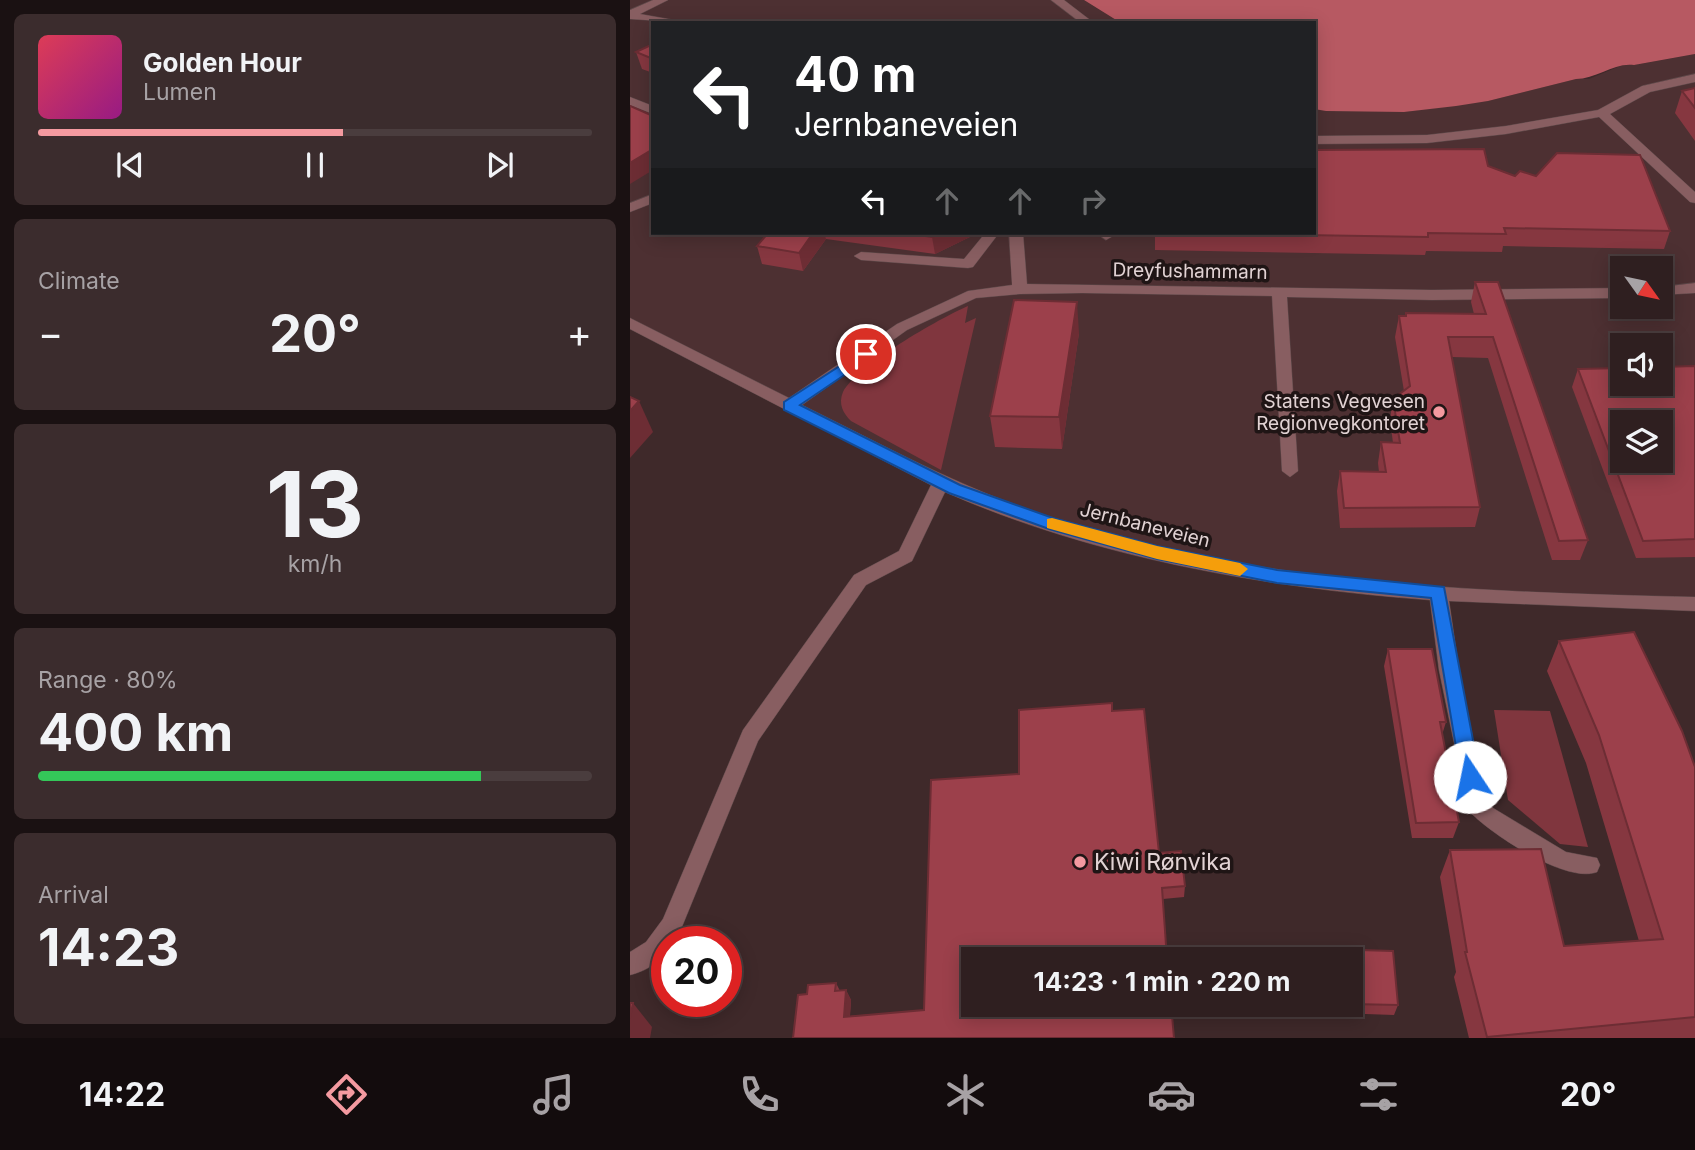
<!DOCTYPE html>
<meta charset="utf-8">
<style>
body{margin:0;font-family:Inter,sans-serif;background:#3b2c2d;color:#f1f3f6;height:100vh;display:flex;flex-direction:column;font-size:26px;white-space:nowrap}
*{box-sizing:border-box;margin:0}
p{font-size:23px;color:#a7a2a5}
.icon{flex:none;width:38px;height:38px;fill:none;stroke:currentColor;stroke-width:2;stroke-linecap:round;stroke-linejoin:round}
.map{position:relative;flex:1;overflow:hidden}
.drawer{display:flex;flex-direction:column;gap:14px;padding:14px;background:#1a1112;width:630px}
.drawer>*{flex:none}
.guide{position:absolute;left:21px;top:21px;width:665px;height:214px;border-radius:0px;box-shadow:0 4px 18px #0003,0 0 0 2px #4a3d3e;background:#202124;color:#fff;overflow:hidden}
.needle{width:46px;rotate:123deg}
.controls{position:absolute;left:980px;top:256px;display:grid;gap:14px}
.controls a{display:grid;place-items:center;width:63px;height:63px;border-radius:0px;background:#2f1f20;box-shadow:0 4px 18px #0003,0 0 0 2px #4a3d3e;font-size:35px}
.speed{position:absolute;left:21px;top:926px;display:flex;gap:14px;font-size:35px;font-weight:700;text-align:center}
.speed>*{display:grid;place-content:center;width:91px;height:91px;border-radius:50%;background:#2f1f20;box-shadow:0 4px 18px #0003,0 0 0 2px #4a3d3e;line-height:1}
.speed .limit{border:10px solid #d22;background:#fff;color:#111}
.pin{position:absolute;display:grid;place-items:center;width:60px;height:60px;color:#fff;margin:-30px;border:4px solid #fff;border-radius:50%;box-shadow:0 2px 7px #0007}
.me{position:absolute;width:77px;margin:-38px;rotate:349deg;stroke-linejoin:round;filter:drop-shadow(0 0 5px #0008)}
.turn{display:flex;align-items:center;gap:24px;height:147px;padding:0 28px;font-size:32px}
.turn .icon{width:91px;height:91px;stroke-width:2.5}
.turn b{display:block;font-size:49px;line-height:60px}
.lanes{display:flex;align-items:center;height:66px;padding:0 28px;background:#0003;justify-content:center;gap:35px;direction:ltr}
.lanes .off{opacity:.35}
.big{font-size:52px;font-weight:700;line-height:1.1}
.drawer .widget{flex:1;display:flex;flex-direction:column;justify-content:center;gap:10px;min-width:0;padding:0 24px;border-radius:10px;background:#3b2c2d}
.drawer .dial{align-items:center;gap:0}
.dial b{font-size:91px;line-height:1}
.song{display:flex;align-items:center;gap:21px}
.cover{width:84px;height:84px;border-radius:10px;background:linear-gradient(135deg,hsl(350 70% 55%),hsl(310 70% 35%))}
.played{height:7px;border-radius:4px;background:linear-gradient(90deg,#f49aa0 55%,#4a3d3e 55%)}
.keys{display:flex;justify-content:space-around;direction:ltr}
.heat{display:flex;justify-content:space-between;align-items:center;font-size:38px;direction:ltr}
.charge{height:10px;border-radius:5px;background:linear-gradient(90deg,#34c759 80%,#4a3d3e 0)}
.trip{position:absolute;left:331px;top:947px;width:402px;height:70px;border-radius:0px;background:#2f1f20;box-shadow:0 4px 18px #0003,0 0 0 2px #4a3d3e;font-weight:700;line-height:70px;text-align:center}
.dock{display:flex;height:112px;justify-content:space-around;align-items:center;background:#130c0d;color:#a7a2a5}
.dock .icon{width:49px;height:49px}
.dock .on{color:#f49aa0}
.dock b{font-size:32px;color:#f1f3f6}
main{display:flex;flex:1;min-height:0}
.map>svg:first-child{display:block}
.built{fill:#4d3032;fill-rule:evenodd}
.green{fill:#80363e}
.water{fill:#b75962}
.lines{fill:none;stroke-linecap:round;stroke-linejoin:round}
.minor-casing{stroke:#5c4849;stroke-width:1}
.minor{fill:#885e61;fill-rule:evenodd}
.wall{fill:#863740}
.shaded-wall{fill:#6d2d34}
.building{fill:#9c404b;stroke:#6d2d34;stroke-width:2;fill-rule:evenodd}
.route{fill:#1a73e8;stroke:#114b97;stroke-width:2}
.slow{fill:#f59e0b}
.poi-dot{fill:#f49aa0;stroke:#1f1515;stroke-width:2.5}
.labels{text-anchor:middle;dominant-baseline:central;stroke-width:7;stroke-linejoin:round;paint-order:stroke}
.street-label{font-size:19px;fill:#e2d3d4;stroke:#1f1515}
.poi-label{font-size:19px;fill:#e2d3d4;stroke:#1f1515;text-anchor:end}
.near-poi-label{font-size:23px;fill:#e2d3d4;stroke:#1f1515;text-anchor:start}
</style>
<main>
<section class="drawer">
<div class="widget">
<div class="song"><i class="cover"></i><div><b>Golden Hour</b><p>Lumen</p></div></div>
<div class="played"></div>
<div class="keys"><svg class="icon" aria-label="previous" viewBox="0 0 24 24"><path d="M18 5L8 12l10 7zM5 5v14"/></svg><svg class="icon" aria-label="pause" viewBox="0 0 24 24"><path d="M8 5v14M16 5v14"/></svg><svg class="icon" aria-label="next" viewBox="0 0 24 24"><path d="M6 5l10 7-10 7zM19 5v14"/></svg></div>
</div>
<div class="widget"><p>Climate</p>
<div class="heat"><a>−</a><b class="big">20°</b><a>+</a></div>
</div>
<div class="widget dial"><b>13</b><p>km/h</p></div>
<div class="widget"><p>Range · 80%</p><b class="big">400 km</b><div class="charge"></div></div>
<div class="widget"><p>Arrival</p><b class="big">14:23</b></div>
</section>
<div class="map">
<svg width="1065" height="1038" viewBox="0 0 1065 1038">
<rect width="100%" height="100%" fill="#3f292a"/>
<path class="built" d="M0,0H454L491,23H23V233H684V109L774,112L858,101L946,79H959L995,64L1004,65L1065,54V604L647,577L527,553L325,489L0,323ZM992,268H1031V306H992ZM992,345H1031V383H992ZM992,422H1031V460H992Z"/>
<g class="green">
<path d="M338,306L335,323L346,318L311,470L221,421C213,413 208,404 213,392C226,366 310,318 338,306Z"/>
<path d="M864,710L920,711L958,847L930,844L878,800Z"/>
</g>
<path class="water" d="M454,0H1065V54L1004,65C985,62 966,79 946,79L858,101L826,106L774,112L696,111L684,109V23H491Z"/>
<g class="lines">
<defs>
<g id="minor">
<path d="M23,0H38L10,14L61,23L0,19V10Z"/>
<path d="M421,0H434L464,23H451Z"/>
<path d="M1065,74V82L1020,92L980,114L1065,192V203L1060,202L969,117L876,134L797,143L684,144V136L797,135L876,126L968,110L1012,86Z"/>
<path d="M0,97L23,106V114L0,105Z"/>
<path d="M23,194V203L0,212V203Z"/>
<path d="M350,233H364L366,237L343,267L338,268L231,260L224,256L231,252L334,259L352,237Z"/>
<path d="M379,233H393L397,284L802,290L992,288V298L802,300L657,297L668,471L660,477L652,471L642,296L452,293L390,294L346,298L277,330L172,405C253,445 331,488 417,516C625,585 848,592 1065,597V611L819,601L829,670L855,799L863,808L936,852L967,858L970,865L967,872C936,884 859,833 838,810L809,670L800,600C637,588 465,558 315,492L282,561L236,585L128,741L49,934L44,942H37C37,960 16,971 0,975V952L16,942L33,919L113,730L224,575L269,551L301,485L0,329V318L159,398L267,324L338,291L382,285Z"/>
<path d="M466,233H481L483,236L476,240Z"/>
<path d="M1065,283V293L1031,295V287Z"/>
</g>
</defs>
<use href="#minor" class="minor-casing"/>
<use href="#minor" class="minor"/>
</g>
<g class="wall">
<path d="M23,44V73L12,69L6,52Z"/>
<path d="M1065,88V141L1045,113L1052,91Z"/>
<path d="M858,166L1040,231L1034,249L873,246L872,252L796,251L795,255L525,250V233Z"/>
<path d="M138,233H345L346,234L305,254L196,239L173,271L132,264L127,246Z"/>
<path d="M845,282L958,540L950,560H922L858,358L822,357L850,507L845,527L710,528L707,491L710,471L749,472L748,463L751,442L763,443L760,419L763,399L774,391L765,337L769,316H775L776,313L844,314L841,302Z"/>
<path d="M449,333L432,449L365,447L360,416Z"/>
<path d="M1065,366V557L1006,558L942,387L948,369Z"/>
<path d="M929,641L1065,767V1038H839L824,977L826,972L810,877L820,850L934,946L1009,941L956,763L917,671Z"/>
<path d="M758,649L816,722L812,735L829,822L823,838H782L754,666Z"/>
<path d="M482,711L529,853L555,886L554,897L533,899L343,1004L163,1038L177,994L206,983L210,991L216,990L221,1000L220,1016L294,1010L389,774Z"/>
<path d="M659,948L763,951L768,1005L764,1015L678,1012L677,1004H721V959H657Z"/>
</g>
<g class="shaded-wall">
<path d="M23,149V170L0,184V163Z"/>
<path d="M183,233H194L196,239L173,271L169,253Z"/>
<path d="M310,233H345L346,234L305,254L302,237Z"/>
<path d="M447,302L449,333L432,449L429,417Z"/>
<path d="M9,401L23,432L0,458V411Z"/>
<path d="M216,990L221,1000L219,1026L214,1017Z"/>
<path d="M3,1003L22,1027L20,1038H0V1018Z"/>
</g>
<g class="building">
<path d="M23,44V59L6,52Z"/>
<path d="M1065,88V108L1052,91Z"/>
<path d="M0,106L23,116V149L0,163Z"/>
<path d="M854,149L858,166L885,176L890,171L906,176L927,153L1010,155L1040,231L874,228L876,234L798,233V237L532,233H684V150Z"/>
<path d="M138,233H183L169,253L127,246Z"/>
<path d="M274,233H310L302,237Z"/>
<path d="M845,282H868L958,540L929,541L863,337H818L850,507L714,508L710,471L756,472L751,442L770,443L763,399L780,386L769,316H776V313L856,314Z"/>
<path d="M384,300L447,302L429,417L360,416Z"/>
<path d="M1065,366V539L1013,541L948,369L992,368V383H1031V367ZM992,422H1031V460H992Z"/>
<path d="M0,397L9,401L0,411Z"/>
<path d="M1004,632L1052,731L1065,767V1017L857,1037L835,952H837L820,850L911,849L934,946L1033,939L969,735L929,641Z"/>
<path d="M758,649H802L816,722H810L829,822L786,823Z"/>
<path d="M482,703V711L514,709L529,853L551,851L555,886L532,888L537,959H343V1004H541L544,1038H163L168,995L177,994L178,985L206,983L205,991L216,990L214,1017L294,1010L301,780L389,774V710Z"/>
<path d="M659,948L763,951L768,1005L721,1004V959H660Z"/>
<path d="M0,1003H3L0,1018Z"/>
</g>
<path class="route" d="M236,349L243,354L241,357L170,405L330,485L423,518L527,546L647,570L814,587L850,777L847,783L840,785L834,783L831,777L801,598L647,583L527,559L419,529L319,493L154,410V402Z"/>
<path class="slow" d="M422,518L527,546L610,563L618,569L610,576L527,559L417,528V519Z"/>
<g class="poi-dot">
<circle cx="809" cy="412" r="7"/>
<circle cx="450" cy="862" r="7"/>
</g>
<g class="labels">
<g class="street-label">
<text transform="translate(560 271) rotate(1)">Dreyfushammarn</text>
<text transform="translate(515 525) rotate(14)">Jernbaneveien</text>
</g>
<g class="poi-label">
<text x="795" y="401">Statens Vegvesen<tspan x="795" dy="22">Regionvegkontoret</tspan></text>
</g>
<g class="near-poi-label">
<text x="464" y="862">Kiwi Rønvika</text>
</g>
</g>
</svg>
<div class="controls">
<a><svg class="needle" viewBox="-14 -14 28 28"><path d="M0-13l5 13h-10z" fill="#e53935"/><path d="M0 13l5-13h-10z" fill="#a7a2a5"/></svg></a>
<a><svg class="icon" aria-label="sound" viewBox="0 0 24 24"><path d="M4 9h4l5-4v14l-5-4H4zM17 9q2 3 0 6"/></svg></a>
<a><svg class="icon" aria-label="layers" viewBox="0 0 24 24"><path d="M12 4l9 5-9 5-9-5zM3 14l9 5 9-5"/></svg></a>
</div>
<div class="speed"><div class="limit">20</div></div>
<div class="pin" style="left:236px;top:354px;background:#d93025"><svg class="icon" aria-label="arrive" viewBox="0 0 24 24"><path d="M6 21V4h12l-3 4 3 4H6"/></svg></div>
<svg class="me" style="left:840px;top:777px" viewBox="-20 -20 40 40"><circle r="19" fill="#fff"/><path d="M0-13L10 11 0 6-10 11z" fill="#1a73e8"/></svg>
<div class="trip">14:23 · 1 min · 220 m</div>
<div class="guide">
<div class="turn"><svg class="icon" aria-label="left" viewBox="0 0 24 24"><path d="M17 20v-9H6M10 6l-5 5 5 5"/></svg><div><b>40 m</b>Jernbaneveien</div></div>
<div class="lanes"><svg class="icon" aria-label="left" viewBox="0 0 24 24"><path d="M17 20v-9H6M10 6l-5 5 5 5"/></svg><svg class="icon off" aria-label="ahead" viewBox="0 0 24 24"><path d="M12 20V5M6 11l6-6 6 6"/></svg><svg class="icon off" aria-label="ahead" viewBox="0 0 24 24"><path d="M12 20V5M6 11l6-6 6 6"/></svg><svg class="icon off" aria-label="right" viewBox="0 0 24 24"><path d="M7 20v-9h11M14 6l5 5-5 5"/></svg></div>
</div>
</div>
</main>
<nav class="dock">
<b>14:22</b>
<svg class="icon on" aria-label="directions" viewBox="0 0 24 24"><path d="M12 3l9 9-9 9-9-9zM9 14v-3h6M13 9l2 2-2 2"/></svg>
<svg class="icon" aria-label="music" viewBox="0 0 24 24"><path d="M9 18V5l10-2v13"/><circle cx="6" cy="18" r="3"/><circle cx="16" cy="16" r="3"/></svg>
<svg class="icon" aria-label="phone" viewBox="0 0 24 24"><path d="M5 4h4l2 5-3 2q2 4 5 5l2-3 5 2v4C11 20 4 13 5 4z"/></svg>
<svg class="icon" aria-label="climate" viewBox="0 0 24 24"><path d="M12 3v18M4 7l16 10M4 17L20 7"/></svg>
<svg class="icon" aria-label="car" viewBox="0 0 24 24"><path d="M5 17H2v-5l4-1 3-4h7l3 4 3 1v5h-3M9 17h6M6 11h13"/><circle cx="7" cy="17" r="2"/><circle cx="17" cy="17" r="2"/></svg>
<svg class="icon" aria-label="filters" viewBox="0 0 24 24"><path d="M4 7h16M4 17h16"/><circle cx="9" cy="7" r="2"/><circle cx="15" cy="17" r="2"/></svg>
<b>20°</b>
</nav>
